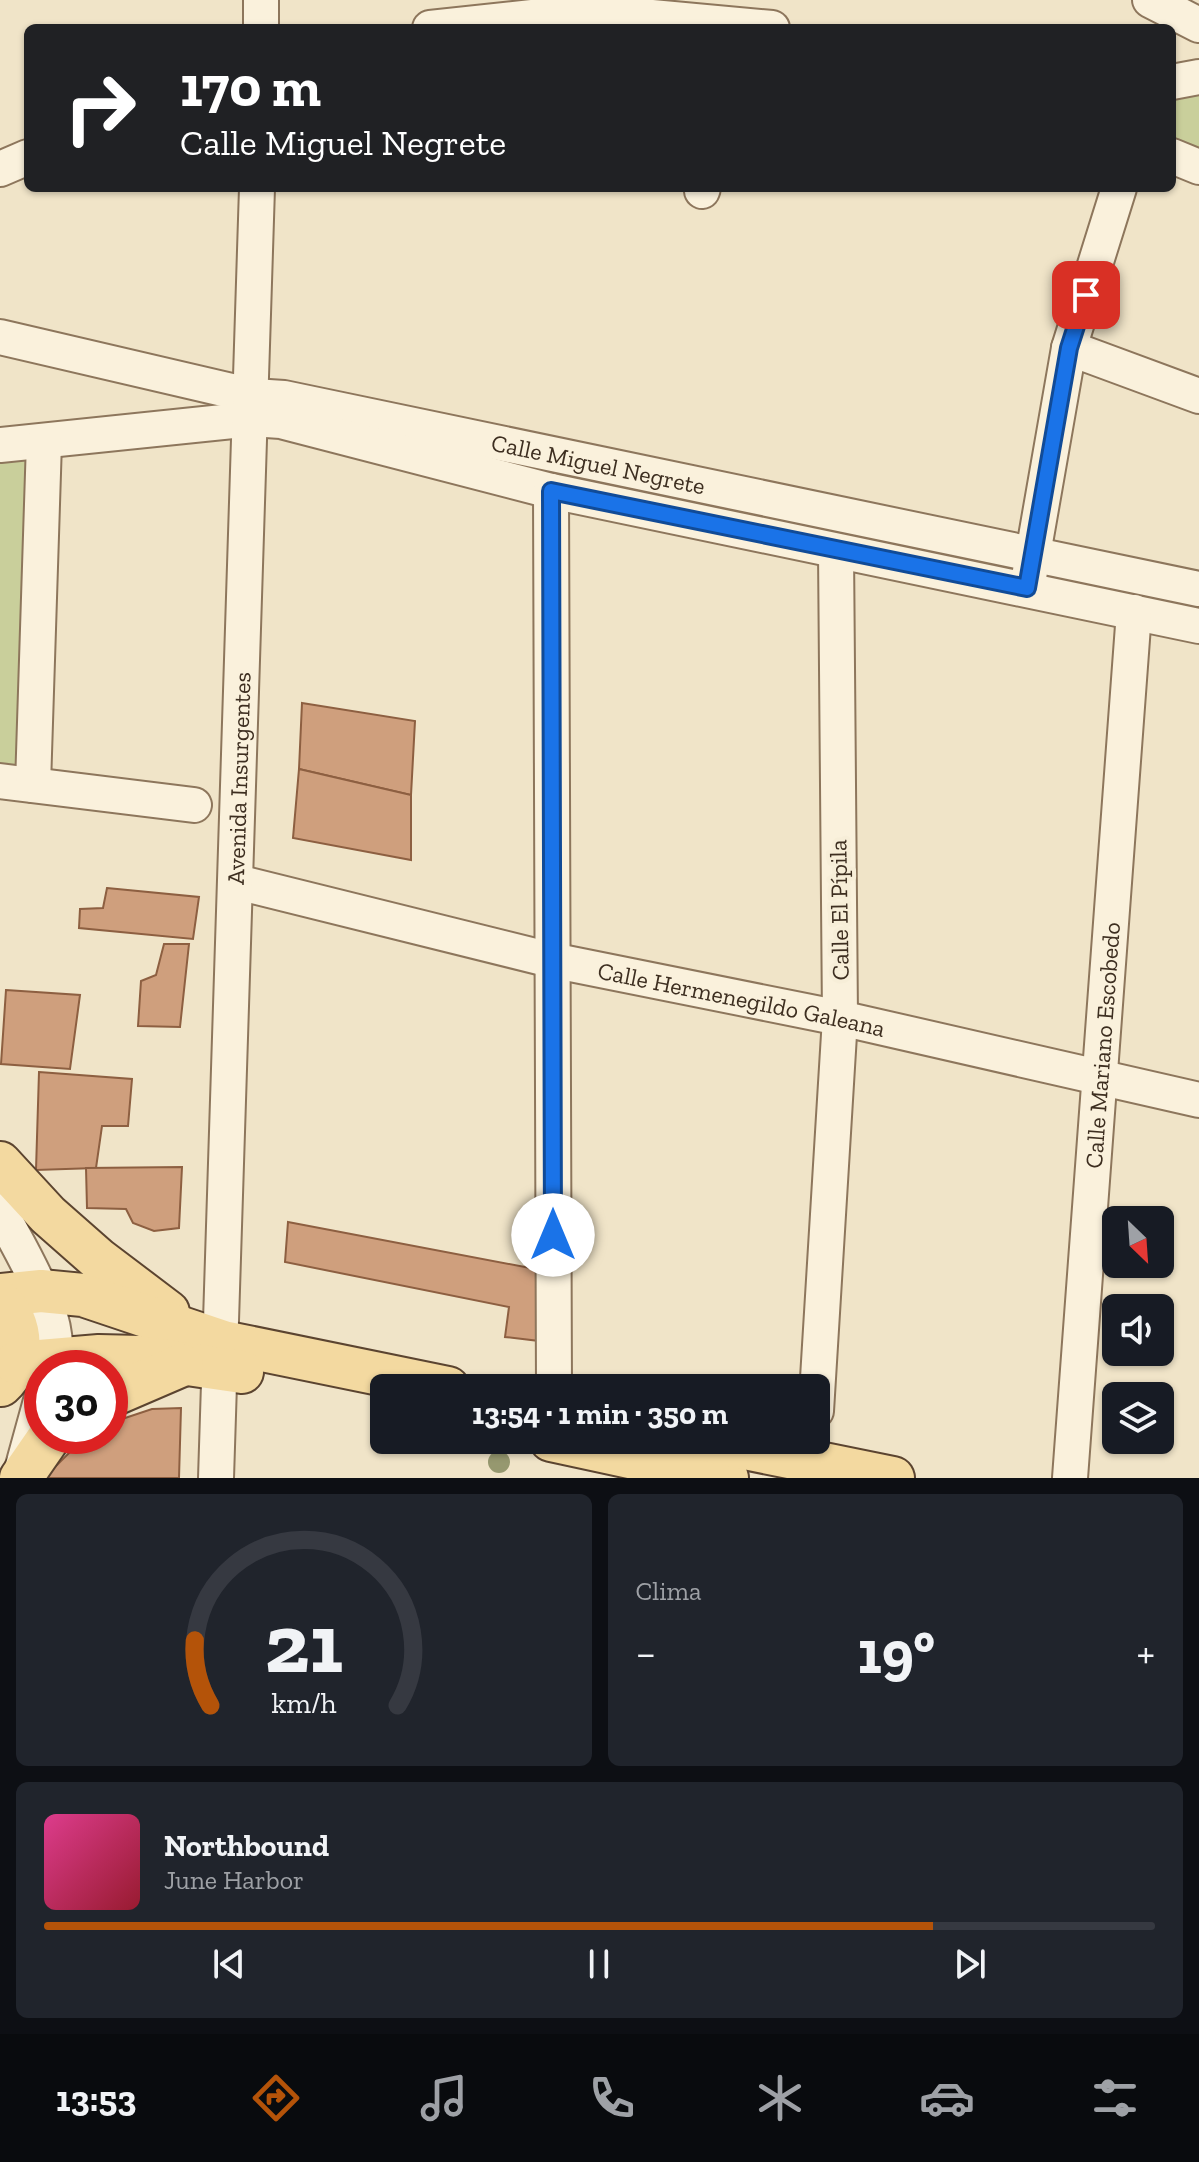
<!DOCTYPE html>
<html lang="es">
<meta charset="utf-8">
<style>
body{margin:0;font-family:"Zilla Slab",serif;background:#20242c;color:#f1f3f6;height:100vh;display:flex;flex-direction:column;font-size:30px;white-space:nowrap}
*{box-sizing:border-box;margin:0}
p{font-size:26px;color:#9ea1a6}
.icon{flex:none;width:44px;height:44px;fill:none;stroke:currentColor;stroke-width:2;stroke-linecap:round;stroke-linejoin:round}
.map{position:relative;height:1478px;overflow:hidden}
.side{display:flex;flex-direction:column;gap:16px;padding:16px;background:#0d0f14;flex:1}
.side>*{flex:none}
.top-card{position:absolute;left:24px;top:24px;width:1152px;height:168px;border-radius:12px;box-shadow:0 2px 6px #0004;background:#202124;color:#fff;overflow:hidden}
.needle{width:52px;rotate:155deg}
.tools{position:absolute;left:1102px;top:1206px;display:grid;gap:16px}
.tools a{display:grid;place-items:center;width:72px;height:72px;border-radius:12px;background:#171b24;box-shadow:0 2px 6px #0004;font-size:40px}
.speed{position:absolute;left:24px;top:1350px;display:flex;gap:16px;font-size:40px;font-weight:700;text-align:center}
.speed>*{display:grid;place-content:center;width:104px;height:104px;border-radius:50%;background:#171b24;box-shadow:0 2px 6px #0004;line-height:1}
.speed .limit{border:12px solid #d22;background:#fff;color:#111}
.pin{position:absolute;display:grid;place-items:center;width:68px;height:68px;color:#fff;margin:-34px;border-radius:16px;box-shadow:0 4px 12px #0006}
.me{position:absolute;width:88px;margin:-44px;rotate:0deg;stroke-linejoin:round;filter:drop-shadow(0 0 6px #0008)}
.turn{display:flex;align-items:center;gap:28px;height:168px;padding:0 24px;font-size:36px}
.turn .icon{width:104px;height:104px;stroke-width:2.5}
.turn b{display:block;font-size:56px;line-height:68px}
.big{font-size:60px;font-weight:700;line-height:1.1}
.side .tile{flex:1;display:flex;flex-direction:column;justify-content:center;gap:12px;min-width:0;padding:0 28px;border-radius:12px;background:#20242c}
.side .dial{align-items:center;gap:0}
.dial svg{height:208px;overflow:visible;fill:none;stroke:#363941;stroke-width:7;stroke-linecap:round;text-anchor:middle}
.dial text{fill:#f1f3f6;stroke:none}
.song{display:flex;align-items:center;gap:24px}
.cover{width:96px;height:96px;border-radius:12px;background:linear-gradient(135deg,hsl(330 70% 55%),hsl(350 70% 35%))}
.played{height:8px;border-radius:4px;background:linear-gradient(90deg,#b45309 80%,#363941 80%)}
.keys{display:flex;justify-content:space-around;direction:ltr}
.heat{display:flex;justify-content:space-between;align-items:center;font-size:44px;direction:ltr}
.side .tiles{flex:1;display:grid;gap:16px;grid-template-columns:1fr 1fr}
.tile:last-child{grid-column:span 2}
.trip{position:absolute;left:370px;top:1374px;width:460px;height:80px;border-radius:12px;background:#171b24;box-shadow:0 2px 6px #0004;font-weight:700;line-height:80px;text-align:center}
.tabs{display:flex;height:128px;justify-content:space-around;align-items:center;background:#090b0e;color:#9ea1a6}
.tabs .icon{width:56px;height:56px}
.tabs .active{color:#b45309}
.tabs b{font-size:36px;color:#f1f3f6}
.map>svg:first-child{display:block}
.green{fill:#c9cf9b}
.building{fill:#cf9f7d;stroke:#8d5f41;stroke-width:2}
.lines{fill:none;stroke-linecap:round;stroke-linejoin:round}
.minor-casing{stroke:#8d765c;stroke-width:38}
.major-casing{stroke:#5b4430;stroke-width:46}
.minor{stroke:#faf1dc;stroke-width:34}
.major{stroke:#f3d9a0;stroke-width:42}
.tree{fill:#96986f}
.route-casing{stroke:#114b97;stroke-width:20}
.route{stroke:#1a73e8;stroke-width:14}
.labels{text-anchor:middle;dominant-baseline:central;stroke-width:8;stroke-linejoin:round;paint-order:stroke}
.street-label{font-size:24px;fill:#3d2e20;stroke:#f7eed8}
</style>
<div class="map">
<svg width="1199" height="1478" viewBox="0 0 1199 1478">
<rect width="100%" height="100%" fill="#f0e4c8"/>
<g class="green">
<path d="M1199,77V167L1172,156V82Z"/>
<path d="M44,442L33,785L0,781V445Z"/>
</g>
<g class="building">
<path d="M302,703L415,721L411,795L299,769Z"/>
<path d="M299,769L411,795V860L293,838Z"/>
<path d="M107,888L199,897L193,939L79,928L80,909L103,908Z"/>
<path d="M164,944H189L180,1027L138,1026L141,981L156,975Z"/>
<path d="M6,990L80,995L70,1069L1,1064Z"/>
<path d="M39,1072L132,1079L128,1126H102L96,1168L36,1170Z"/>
<path d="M182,1167L179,1228L154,1231L133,1223L126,1209L87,1208L86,1168Z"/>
<path d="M288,1222L546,1271L548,1342L505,1337L509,1307L285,1262Z"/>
<path d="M181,1408L179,1478H44L86,1436H110V1423L152,1409Z"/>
</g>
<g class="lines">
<defs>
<g id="minor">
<path d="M1150,0L1199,25"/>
<path d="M261,28V0"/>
<path d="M430,28L587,11L772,28"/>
<path d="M1172,82L1199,77"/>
<path d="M1172,156L1199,167"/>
<path d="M0,169L28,157"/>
<path d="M702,191L703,188"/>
<path id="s1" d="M0,337L253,396L284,398L1199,589"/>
<path d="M1069,348L1199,396"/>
<path d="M0,445L252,419L281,421L551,491L1199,626"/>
<path d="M551,491L554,1388"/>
<path d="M1029,577L1069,348L1119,188"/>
<path d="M0,781L194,805"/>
<path d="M33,785L44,442"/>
<path id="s2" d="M237,882L551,960L840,1018L1199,1100"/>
<path d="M0,1211C20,1250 68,1323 52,1368"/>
<path d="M816,1411L840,1018L836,551"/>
<path d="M23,1466L42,1397"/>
<path id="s3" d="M216,1478L257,188"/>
<path id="s4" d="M1070,1478L1134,612"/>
</g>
<g id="major">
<path d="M0,1163L48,1215L98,1259L168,1312"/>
<path d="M0,1295L41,1291L83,1295L223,1342L448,1388"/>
<path d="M0,1302C24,1322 25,1364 1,1385"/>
<path d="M16,1363L99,1356L140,1357L242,1372"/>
<path d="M110,1396L182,1365"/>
<path d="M551,1440L727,1478"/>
<path d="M705,1440L893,1478"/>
<path d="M21,1478L50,1436"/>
</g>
</defs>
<use href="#minor" class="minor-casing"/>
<use href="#major" class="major-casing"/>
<use href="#minor" class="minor"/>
<use href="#major" class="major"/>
</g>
<circle class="tree" cx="499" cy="1462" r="11"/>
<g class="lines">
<defs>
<path id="route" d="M553,1235L551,491L1027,588L1069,348L1086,295"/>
</defs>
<use href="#route" class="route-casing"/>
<use href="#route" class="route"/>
</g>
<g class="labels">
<g class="street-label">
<text stroke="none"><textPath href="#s1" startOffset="612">Calle Miguel Negrete</textPath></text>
<text stroke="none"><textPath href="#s3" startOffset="700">Avenida Insurgentes</textPath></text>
<text transform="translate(839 910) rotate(-91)">Calle El Pípila</text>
<text stroke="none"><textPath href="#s2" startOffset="518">Calle Hermenegildo Galeana</textPath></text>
<text stroke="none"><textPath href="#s4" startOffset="434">Calle Mariano Escobedo</textPath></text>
</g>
</g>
</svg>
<div class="tools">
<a><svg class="needle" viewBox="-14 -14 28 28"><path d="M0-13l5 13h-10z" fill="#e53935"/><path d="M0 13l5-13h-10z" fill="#9ea1a6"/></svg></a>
<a><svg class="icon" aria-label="sound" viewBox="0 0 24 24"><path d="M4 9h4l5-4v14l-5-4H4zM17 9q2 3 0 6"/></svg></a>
<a><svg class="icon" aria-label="layers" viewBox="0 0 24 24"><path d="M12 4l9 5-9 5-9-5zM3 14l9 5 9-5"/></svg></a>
</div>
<div class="speed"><div class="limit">30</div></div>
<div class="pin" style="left:1086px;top:295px;background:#d93025"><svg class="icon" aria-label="arrive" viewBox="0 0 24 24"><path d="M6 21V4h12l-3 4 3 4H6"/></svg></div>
<svg class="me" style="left:553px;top:1235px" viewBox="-20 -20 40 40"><circle r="19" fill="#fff"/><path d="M0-13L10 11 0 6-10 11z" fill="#1a73e8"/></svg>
<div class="trip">13:54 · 1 min · 350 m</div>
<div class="top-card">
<div class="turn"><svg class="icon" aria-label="right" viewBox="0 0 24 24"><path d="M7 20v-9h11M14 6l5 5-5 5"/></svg><div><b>170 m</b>Calle Miguel Negrete</div></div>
</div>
</div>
<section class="side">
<div class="tiles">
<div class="tile dial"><svg viewBox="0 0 100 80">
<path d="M14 69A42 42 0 1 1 86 69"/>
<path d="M14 69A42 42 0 0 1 8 44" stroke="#b45309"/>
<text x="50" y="56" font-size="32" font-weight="700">21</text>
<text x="50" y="72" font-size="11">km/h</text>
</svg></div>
<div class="tile"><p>Clima</p>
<div class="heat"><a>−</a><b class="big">19°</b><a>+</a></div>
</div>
<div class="tile">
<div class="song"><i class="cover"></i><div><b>Northbound</b><p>June Harbor</p></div></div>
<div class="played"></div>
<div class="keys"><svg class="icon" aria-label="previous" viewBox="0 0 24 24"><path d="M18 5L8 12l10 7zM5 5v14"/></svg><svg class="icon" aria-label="pause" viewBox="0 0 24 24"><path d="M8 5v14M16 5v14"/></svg><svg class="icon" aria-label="next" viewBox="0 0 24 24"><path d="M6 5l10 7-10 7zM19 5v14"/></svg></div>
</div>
</div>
</section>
<nav class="tabs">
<b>13:53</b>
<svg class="icon active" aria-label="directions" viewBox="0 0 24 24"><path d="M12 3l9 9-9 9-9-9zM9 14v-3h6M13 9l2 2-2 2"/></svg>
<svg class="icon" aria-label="music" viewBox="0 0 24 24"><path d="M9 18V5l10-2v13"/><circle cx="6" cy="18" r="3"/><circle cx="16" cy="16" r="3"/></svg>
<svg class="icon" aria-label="phone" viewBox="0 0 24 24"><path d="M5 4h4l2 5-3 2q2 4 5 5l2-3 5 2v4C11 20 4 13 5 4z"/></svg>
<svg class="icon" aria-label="climate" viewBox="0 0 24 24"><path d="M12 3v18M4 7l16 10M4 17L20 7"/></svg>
<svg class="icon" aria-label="car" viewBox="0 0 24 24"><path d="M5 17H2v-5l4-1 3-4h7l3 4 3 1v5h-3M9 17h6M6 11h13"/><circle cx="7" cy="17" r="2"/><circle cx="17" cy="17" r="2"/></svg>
<svg class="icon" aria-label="filters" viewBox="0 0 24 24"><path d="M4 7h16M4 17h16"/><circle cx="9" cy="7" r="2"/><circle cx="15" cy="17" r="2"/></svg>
</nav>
